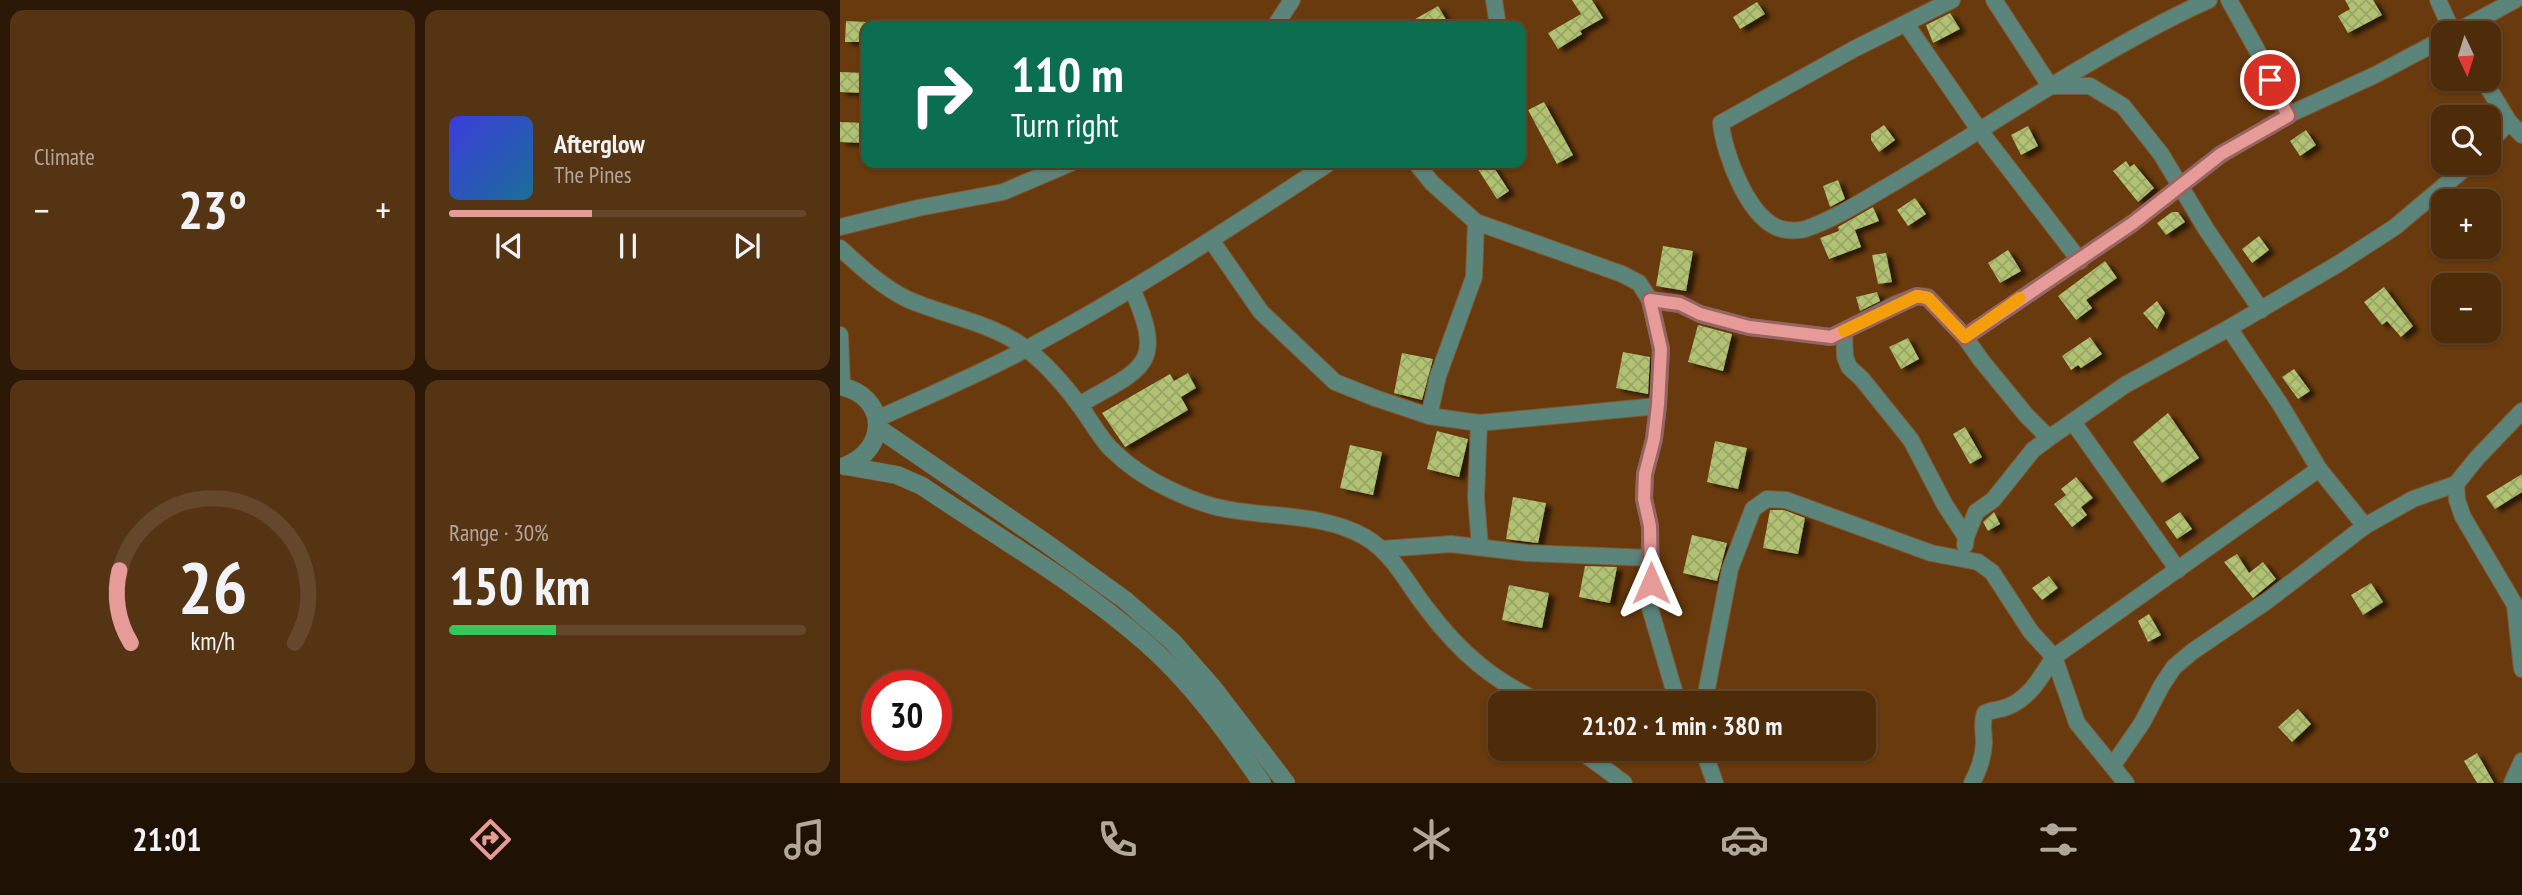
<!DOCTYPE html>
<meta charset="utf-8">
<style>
body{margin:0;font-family:"PT Sans Narrow",sans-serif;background:#553413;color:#f1f3f6;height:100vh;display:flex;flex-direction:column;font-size:26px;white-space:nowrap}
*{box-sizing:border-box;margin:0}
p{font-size:23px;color:#b3a79c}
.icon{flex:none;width:38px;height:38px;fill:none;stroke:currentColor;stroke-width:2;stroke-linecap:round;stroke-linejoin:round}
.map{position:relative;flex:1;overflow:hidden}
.details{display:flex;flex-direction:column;gap:10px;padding:10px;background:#2b1806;width:840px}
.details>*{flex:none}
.guide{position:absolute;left:21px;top:21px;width:665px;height:147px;border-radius:14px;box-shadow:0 2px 5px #0004,0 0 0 2px #65482b;background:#0b6e4f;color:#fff;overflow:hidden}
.needle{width:46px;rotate:176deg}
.controls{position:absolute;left:1591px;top:21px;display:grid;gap:14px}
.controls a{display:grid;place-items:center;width:70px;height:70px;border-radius:14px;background:#4e2c0a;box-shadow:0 2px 5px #0004,0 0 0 2px #65482b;font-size:35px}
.speed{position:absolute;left:21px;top:670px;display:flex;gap:14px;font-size:35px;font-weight:700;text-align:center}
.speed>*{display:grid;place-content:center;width:91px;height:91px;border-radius:50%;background:#4e2c0a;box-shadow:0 2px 5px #0004,0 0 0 2px #65482b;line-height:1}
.speed .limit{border:10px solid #d22;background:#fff;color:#111}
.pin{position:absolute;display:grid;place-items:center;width:60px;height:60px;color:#fff;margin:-30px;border:4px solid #fff;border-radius:50%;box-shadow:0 2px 7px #0007}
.me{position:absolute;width:77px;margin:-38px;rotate:0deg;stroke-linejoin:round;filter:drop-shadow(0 0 5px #0008)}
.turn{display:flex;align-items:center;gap:24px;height:147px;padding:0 35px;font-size:32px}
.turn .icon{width:91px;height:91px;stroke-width:2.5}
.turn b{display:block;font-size:49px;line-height:60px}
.big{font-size:52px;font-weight:700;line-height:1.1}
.details .card{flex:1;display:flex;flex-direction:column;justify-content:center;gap:10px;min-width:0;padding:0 24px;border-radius:14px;background:#553413}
.details .dial{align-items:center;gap:0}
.dial svg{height:182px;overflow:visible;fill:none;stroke:#65482b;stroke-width:7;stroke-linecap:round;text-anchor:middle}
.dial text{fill:#f1f3f6;stroke:none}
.song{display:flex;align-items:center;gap:21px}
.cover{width:84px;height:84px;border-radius:10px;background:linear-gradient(135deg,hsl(240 70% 55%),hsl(200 70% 35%))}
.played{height:7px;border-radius:4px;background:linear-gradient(90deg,#e69b98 40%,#65482b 40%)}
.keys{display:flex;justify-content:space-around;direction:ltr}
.heat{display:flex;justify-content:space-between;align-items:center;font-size:38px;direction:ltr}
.charge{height:10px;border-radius:5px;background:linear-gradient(90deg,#34c759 30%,#65482b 0)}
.details .tiles{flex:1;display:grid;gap:10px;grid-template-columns:repeat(2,1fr)}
.trip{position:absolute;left:648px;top:691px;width:388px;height:70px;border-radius:14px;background:#4e2c0a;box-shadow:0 2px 5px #0004,0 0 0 2px #65482b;font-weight:700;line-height:70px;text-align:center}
.tabs{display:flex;height:112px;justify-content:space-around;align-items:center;background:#1f1204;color:#b3a79c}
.tabs .icon{width:49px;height:49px}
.tabs .selected{color:#e69b98}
.tabs b{font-size:32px;color:#f1f3f6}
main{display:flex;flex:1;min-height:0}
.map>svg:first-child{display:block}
.building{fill:url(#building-cross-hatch);filter:url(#shadow)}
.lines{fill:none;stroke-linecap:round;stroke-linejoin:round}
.minor-casing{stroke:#805730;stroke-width:18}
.tertiary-casing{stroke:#805730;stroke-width:19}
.minor{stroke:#5b847b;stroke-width:16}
.tertiary{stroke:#5b847b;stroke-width:18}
.route-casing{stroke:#966563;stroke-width:18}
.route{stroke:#e69b98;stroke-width:12}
.slow{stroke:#f59e0b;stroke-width:12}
</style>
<main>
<section class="details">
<div class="tiles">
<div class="card"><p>Climate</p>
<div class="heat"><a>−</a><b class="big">23°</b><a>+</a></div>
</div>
<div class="card">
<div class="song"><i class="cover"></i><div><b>Afterglow</b><p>The Pines</p></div></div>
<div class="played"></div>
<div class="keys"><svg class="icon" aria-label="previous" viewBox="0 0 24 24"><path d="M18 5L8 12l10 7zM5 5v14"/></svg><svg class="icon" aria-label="pause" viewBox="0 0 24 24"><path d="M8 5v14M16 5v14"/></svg><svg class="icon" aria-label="next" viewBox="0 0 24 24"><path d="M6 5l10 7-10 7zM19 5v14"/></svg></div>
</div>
<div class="card dial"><svg viewBox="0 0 100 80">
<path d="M14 69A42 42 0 1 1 86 69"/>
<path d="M14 69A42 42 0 0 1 9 37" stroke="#e69b98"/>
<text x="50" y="56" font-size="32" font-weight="700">26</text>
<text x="50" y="72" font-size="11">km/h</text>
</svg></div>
<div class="card"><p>Range · 30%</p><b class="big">150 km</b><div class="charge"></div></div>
</div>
</section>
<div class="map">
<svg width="1682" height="783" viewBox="0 0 1682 783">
<defs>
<pattern id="building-cross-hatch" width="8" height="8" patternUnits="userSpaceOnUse" patternTransform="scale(1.75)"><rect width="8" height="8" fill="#b1c272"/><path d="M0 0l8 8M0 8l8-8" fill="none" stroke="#98a467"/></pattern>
<filter id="shadow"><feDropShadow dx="6" dy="3.5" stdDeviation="2" flood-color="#0009"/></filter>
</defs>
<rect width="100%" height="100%" fill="#683a0d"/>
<g class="building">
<path d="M732,0H752L763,18L740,31L742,34L718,49L708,33L741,14Z"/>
<path d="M1505,0H1533L1542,15L1508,33L1498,16L1510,9Z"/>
<path d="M917,2L925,14L900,29L893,17Z"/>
<path d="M598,6L610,26H563Z"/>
<path d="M1110,13L1120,29L1093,43L1086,25Z"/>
<path d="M6,21L26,22V42H5Z"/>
<path d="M0,72L26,73V93L0,92Z"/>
<path d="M704,102L733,155L717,164L688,110Z"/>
<path d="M0,122L26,123V143L0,142Z"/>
<path d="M1044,125L1055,140L1039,152L1031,140V134Z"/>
<path d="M1188,126L1198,146L1181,155L1171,135Z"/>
<path d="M1466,130L1476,145L1460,156L1450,141Z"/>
<path d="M1286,161L1290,167L1294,164L1314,188L1298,202L1273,171Z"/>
<path d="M634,163H651L669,191L657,199Z"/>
<path d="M998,180L1005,199L990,207L983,186Z"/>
<path d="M1075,198L1086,214L1068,226L1057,210Z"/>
<path d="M1033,207L1039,221L1015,230L1021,247L989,259L980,238L999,231L998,227Z"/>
<path d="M1332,212H1338L1345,222L1326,235L1317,223Z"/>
<path d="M1419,236L1429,250L1412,263L1402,249Z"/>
<path d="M823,246L853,251L846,291L816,286Z"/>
<path d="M1168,250L1181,271L1160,283L1148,263Z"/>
<path d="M1046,253L1052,282L1038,284L1032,255Z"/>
<path d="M1265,261L1277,278L1246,300L1252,308L1236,320L1218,296Z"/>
<path d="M1544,287L1573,326L1561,337L1547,321L1542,325L1524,302Z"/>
<path d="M1037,292L1040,301L1020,311L1016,297Z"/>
<path d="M1317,301L1325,313L1317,329L1303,313Z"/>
<path d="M858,325L892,334L883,371L848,362Z"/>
<path d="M1250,337L1262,354L1241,368L1238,365L1231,370L1222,356Z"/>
<path d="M1068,338L1079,359L1061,369L1049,347Z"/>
<path d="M783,352L810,357L808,394L776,388Z"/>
<path d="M562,353L593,359L582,400L554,393Z"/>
<path d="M1454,369L1470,391L1458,399L1442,377Z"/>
<path d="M348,373L356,388L341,397L348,410L285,447L262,413L330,374L334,381Z"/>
<path d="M1328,413L1359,458L1322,483L1293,442Z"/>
<path d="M1125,427L1142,457L1130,464L1113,434Z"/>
<path d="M597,431L628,439L619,477L587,469Z"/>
<path d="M875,441L907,448L898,489L867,482Z"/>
<path d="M510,445L542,452L533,495L500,488Z"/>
<path d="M1682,474V492L1655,509L1646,496Z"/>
<path d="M1236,477L1253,498L1241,507L1247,515L1232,527L1214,504L1226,495L1221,489Z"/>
<path d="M673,497L706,503L698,543L666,539Z"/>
<path d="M930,510H944L965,518L958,554L923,548Z"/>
<path d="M1154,512L1160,524L1148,531L1143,522Z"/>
<path d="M1340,512L1352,529L1337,539L1325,522Z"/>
<path d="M852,535L887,543L877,581L843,573Z"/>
<path d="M1397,554L1409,573L1423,562L1436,579L1413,598L1384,562Z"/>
<path d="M745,566L777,567L770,603L739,597Z"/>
<path d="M1209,576L1218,588L1202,600L1192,588Z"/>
<path d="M1531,583L1543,602L1523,615L1511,595Z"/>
<path d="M669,585L709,593L702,628L662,620Z"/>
<path d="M1309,614L1321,635L1308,642L1298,621Z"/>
<path d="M1458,709L1471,724L1452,742L1438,727Z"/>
<path d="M1637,753L1654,783H1637L1624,761Z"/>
</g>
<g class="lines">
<defs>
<g id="minor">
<path d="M654,0L658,26"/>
<path d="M1112,0L1014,49L881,123C884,154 909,221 942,229C949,231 961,231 968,228C994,219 1019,203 1043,189C1100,156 1155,120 1211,86C1262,55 1315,24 1369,0"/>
<path d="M1154,0L1210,86H1250L1283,106L1321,154L1366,229L1421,310"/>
<path d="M1389,0L1418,52L1448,115"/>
<path d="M1598,0L1613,33"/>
<path d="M1066,24L1140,131L1240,261"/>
<path d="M435,26L452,0"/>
<path d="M1614,33L1675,0"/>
<path d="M1643,79L1669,122L1682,135"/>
<path d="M1648,144L1669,122"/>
<path d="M576,163L592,183L636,222L782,274L799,283L810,300L821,349L818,406L814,439L805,474L804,499L810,526V608L838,704"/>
<path d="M0,227L78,208L163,192L231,163"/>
<path d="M371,240L421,312L495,382L535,398L589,416L639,423L818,406"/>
<path d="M0,248C21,267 41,286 67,299C105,316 150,322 184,347C208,365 228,389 245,413C253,425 261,438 270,448C287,465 309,480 331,490C348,498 367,506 386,509C432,518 483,513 525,537C554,554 567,584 587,609C620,653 654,682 705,704"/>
<path d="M810,300L840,304L860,314L909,327L991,337L1056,304L1077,296L1088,297L1125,337L1141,360L1186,415L1209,438L1285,385L1389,328L1498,264L1555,227L1631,163"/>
<path d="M1389,328L1440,404L1479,469L1525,526"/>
<path d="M1004,331L1005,357L1009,367L1022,379L1071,440L1105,505L1126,537"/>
<path d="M0,335L2,386"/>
<path d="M1125,337L1293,223L1382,154L1448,115L1535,75L1603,39"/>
<path d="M239,405C302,368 327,367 292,289"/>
<path d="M1682,411L1637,458L1616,484L1617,500L1623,517L1682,617"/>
<path d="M589,416L598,376L634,277L636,222"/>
<path d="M37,419C87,396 138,375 186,349C291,293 390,228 489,163"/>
<path d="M1233,422L1338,570"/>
<path d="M639,423L636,497L640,547"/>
<path d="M1125,545L1126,537L1136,512L1153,500L1193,450L1209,438"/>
<path d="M542,549L611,544L687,553L811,558"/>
<path d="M1675,606L1682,669"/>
<path d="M864,704L890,569L913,509L927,499L946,500L1091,553L1138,562L1152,572L1191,632L1214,657L1237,723L1286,783"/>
<path d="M738,749L784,783"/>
<path d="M863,749L875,783"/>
<path d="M1273,765L1302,723L1322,685L1334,667L1353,651L1427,601L1525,526L1573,499L1616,484"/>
<path d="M1132,783C1139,769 1143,759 1144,743C1144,732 1141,723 1145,713C1152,710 1159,710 1167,707C1190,698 1201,677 1214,657L1479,469"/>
<path d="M1672,783L1682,761"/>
</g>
<g id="tertiary">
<path d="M0,386C48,396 49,449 5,466"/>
<path d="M38,428L206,543L285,600L333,642L374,689L446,783"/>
<path d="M6,466L57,475L82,486C157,537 238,583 306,643C351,682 388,734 422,783"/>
</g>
</defs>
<use href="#minor" class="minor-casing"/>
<use href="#tertiary" class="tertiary-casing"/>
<use href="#minor" class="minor"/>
<use href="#tertiary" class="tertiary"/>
</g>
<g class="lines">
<defs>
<path id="route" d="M811,583L810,526L804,499L805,474L814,439L818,405L821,349L810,300L840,304L860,314L909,327L991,337L1077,296L1088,298L1125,337L1293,223L1381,154L1448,116L1430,80"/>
</defs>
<use href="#route" class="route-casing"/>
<use href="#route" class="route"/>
<path class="slow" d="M1004,331L1077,296L1088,298L1125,337L1180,298"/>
</g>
</svg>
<div class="controls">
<a><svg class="needle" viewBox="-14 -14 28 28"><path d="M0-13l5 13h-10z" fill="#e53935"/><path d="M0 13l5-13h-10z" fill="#b3a79c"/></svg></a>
<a><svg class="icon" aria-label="search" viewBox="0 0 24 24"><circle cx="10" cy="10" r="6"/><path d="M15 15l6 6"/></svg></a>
<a>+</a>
<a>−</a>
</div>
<div class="speed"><div class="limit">30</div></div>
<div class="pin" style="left:1430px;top:80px;background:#d93025"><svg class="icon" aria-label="arrive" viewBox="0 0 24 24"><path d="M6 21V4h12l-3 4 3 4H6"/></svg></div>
<svg class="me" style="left:811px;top:583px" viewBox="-20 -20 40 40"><path d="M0-17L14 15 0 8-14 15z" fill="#e69b98" stroke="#fff" stroke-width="4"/></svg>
<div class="trip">21:02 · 1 min · 380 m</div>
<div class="guide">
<div class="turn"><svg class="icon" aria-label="right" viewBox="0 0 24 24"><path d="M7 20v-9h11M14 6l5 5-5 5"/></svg><div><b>110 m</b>Turn right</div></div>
</div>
</div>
</main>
<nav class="tabs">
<b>21:01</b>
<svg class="icon selected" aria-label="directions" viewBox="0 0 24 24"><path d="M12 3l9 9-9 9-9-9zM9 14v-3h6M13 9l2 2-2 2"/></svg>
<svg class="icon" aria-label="music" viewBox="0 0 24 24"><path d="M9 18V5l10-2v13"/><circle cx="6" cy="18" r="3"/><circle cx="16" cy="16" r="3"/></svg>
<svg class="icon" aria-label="phone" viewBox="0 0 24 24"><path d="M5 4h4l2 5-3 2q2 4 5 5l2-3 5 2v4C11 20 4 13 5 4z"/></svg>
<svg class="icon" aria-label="climate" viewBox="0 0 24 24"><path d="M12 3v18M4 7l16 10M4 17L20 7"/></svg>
<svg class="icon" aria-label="car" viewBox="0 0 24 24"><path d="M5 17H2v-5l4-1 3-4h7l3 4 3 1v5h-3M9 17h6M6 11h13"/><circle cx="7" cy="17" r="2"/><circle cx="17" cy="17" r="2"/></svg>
<svg class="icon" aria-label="filters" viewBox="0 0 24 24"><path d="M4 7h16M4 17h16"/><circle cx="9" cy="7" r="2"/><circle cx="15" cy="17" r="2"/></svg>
<b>23°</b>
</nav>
